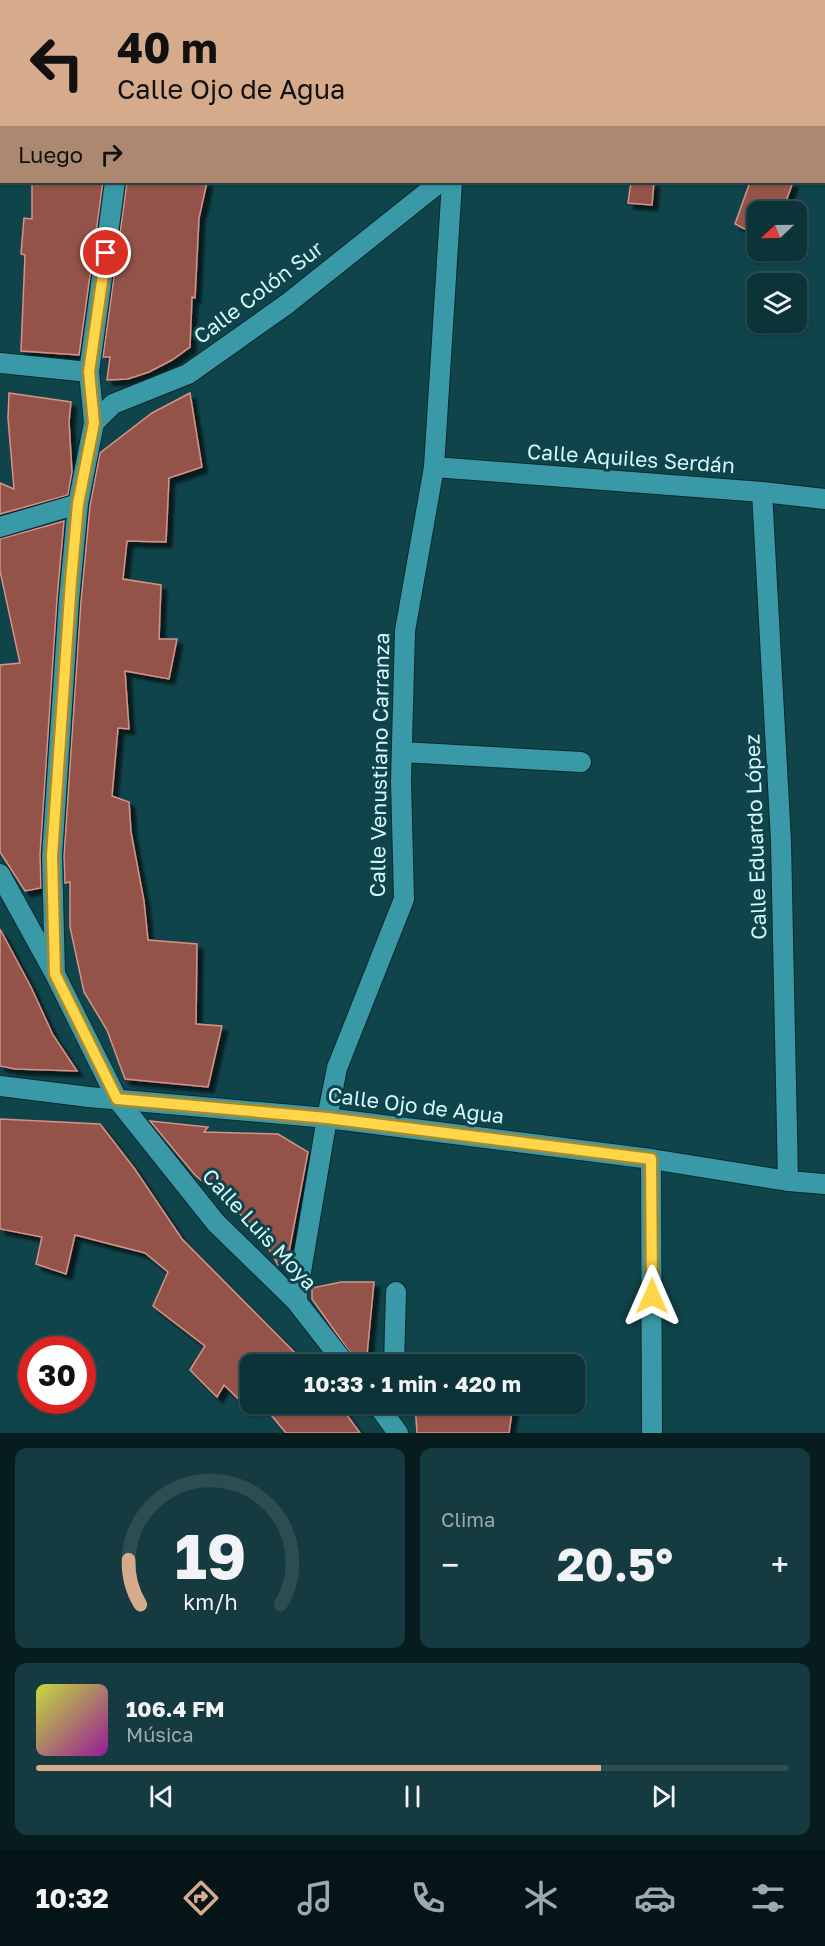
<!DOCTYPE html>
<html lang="es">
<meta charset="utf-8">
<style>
body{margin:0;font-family:"Golos Text",sans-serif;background:#153b40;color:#f1f3f6;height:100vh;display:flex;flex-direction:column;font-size:22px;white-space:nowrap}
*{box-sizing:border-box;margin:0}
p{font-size:20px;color:#9aaaae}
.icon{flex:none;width:33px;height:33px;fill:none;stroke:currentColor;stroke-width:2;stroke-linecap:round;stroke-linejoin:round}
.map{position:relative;height:1433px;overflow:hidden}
.details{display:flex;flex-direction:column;gap:15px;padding:15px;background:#071c1f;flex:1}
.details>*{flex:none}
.hud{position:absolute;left:0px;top:0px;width:825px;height:183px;box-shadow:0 2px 4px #0004,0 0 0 2px #2c4e53;background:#d6ab8b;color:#111;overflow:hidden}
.needle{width:39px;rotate:248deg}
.controls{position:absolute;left:747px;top:201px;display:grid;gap:12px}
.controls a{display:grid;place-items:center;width:60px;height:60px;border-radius:12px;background:#0c3338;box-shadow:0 2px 4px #0004,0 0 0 2px #2c4e53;font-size:30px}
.speed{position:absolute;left:18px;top:1336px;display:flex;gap:12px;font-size:30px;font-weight:700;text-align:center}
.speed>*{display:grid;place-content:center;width:78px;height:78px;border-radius:50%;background:#0c3338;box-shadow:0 2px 4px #0004,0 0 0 2px #2c4e53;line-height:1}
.speed .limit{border:9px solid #d22;background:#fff;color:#111}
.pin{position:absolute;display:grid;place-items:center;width:51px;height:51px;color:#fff;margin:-26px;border:3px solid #fff;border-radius:50%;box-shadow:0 2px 6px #0007}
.me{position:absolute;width:66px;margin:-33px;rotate:0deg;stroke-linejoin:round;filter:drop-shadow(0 0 4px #0008)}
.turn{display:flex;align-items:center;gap:21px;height:126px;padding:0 18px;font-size:27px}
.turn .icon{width:78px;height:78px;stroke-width:2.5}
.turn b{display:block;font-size:42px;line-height:51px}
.then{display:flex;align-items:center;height:57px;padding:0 18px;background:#0003;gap:12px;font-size:22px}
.big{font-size:45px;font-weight:700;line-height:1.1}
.details .card{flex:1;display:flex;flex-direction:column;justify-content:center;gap:9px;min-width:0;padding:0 21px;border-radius:12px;background:#153b40}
.details .dial{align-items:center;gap:0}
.dial svg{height:156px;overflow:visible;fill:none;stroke:#2c4e53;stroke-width:7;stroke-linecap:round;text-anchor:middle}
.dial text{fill:#f1f3f6;stroke:none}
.song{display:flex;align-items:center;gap:18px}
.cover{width:72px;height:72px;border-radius:9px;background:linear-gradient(135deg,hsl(70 70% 55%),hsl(300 70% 35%))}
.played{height:6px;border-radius:3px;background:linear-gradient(90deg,#d6ab8b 75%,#2c4e53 75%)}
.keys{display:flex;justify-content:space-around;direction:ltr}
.heat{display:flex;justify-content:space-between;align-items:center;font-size:33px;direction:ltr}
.details .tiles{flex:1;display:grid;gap:15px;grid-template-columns:1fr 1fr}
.card:last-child{grid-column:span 2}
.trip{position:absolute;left:240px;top:1354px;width:345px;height:60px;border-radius:12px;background:#0c3338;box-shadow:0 2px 4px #0004,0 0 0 2px #2c4e53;font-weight:700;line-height:60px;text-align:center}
.menu{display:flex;height:96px;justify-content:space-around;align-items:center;background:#051416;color:#9aaaae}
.menu .icon{width:42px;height:42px}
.menu .selected{color:#d6ab8b}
.menu b{font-size:27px;color:#f1f3f6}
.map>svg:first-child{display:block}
.building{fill:#945249;stroke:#d99186;stroke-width:1.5;filter:url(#shadow)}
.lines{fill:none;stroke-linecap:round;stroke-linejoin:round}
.street-casing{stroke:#0a282c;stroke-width:22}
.secondary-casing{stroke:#0a282c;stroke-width:30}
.street{stroke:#3999a7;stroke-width:20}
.secondary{stroke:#4792b5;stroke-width:27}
.route-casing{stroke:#a68a30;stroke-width:15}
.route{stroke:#ffd54a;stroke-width:10}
.labels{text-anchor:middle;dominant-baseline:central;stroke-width:6;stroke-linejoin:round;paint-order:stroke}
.street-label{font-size:21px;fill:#d5f8fd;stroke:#10444b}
</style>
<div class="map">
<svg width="825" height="1433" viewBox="0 0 825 1433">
<defs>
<filter id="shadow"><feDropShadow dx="5.5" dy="5.5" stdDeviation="1.5" flood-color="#0009"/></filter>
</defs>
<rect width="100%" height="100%" fill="#10444b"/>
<g class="building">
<path d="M32,182H103L79,355L21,351L25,255L21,254L24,218L32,219Z"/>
<path d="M127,182H207L199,218L195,298L192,297L190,347L172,360L149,372L128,379L107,380L110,357H103Z"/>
<path d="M631,182H654L652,205L628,203Z"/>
<path d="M750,182H793L782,212H758V236L735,224Z"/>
<path d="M9,393L71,402L69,422L72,472L68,495L0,514V483L14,489L8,418Z"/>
<path d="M190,393L202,467L169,478L166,542L127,541L123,579L161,585L159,639H177L169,679L125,671L129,729L118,728L112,796L129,802L131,832L144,901L148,940L197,944L196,1024L222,1026L208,1087L125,1079L107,1030L84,992L70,927V882L65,883L64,856L81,601L90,506L100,453L152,413Z"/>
<path d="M64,521L57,599L40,855L41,888L25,891L0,852V665L20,663L0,571V539Z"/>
<path d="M0,929L31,987L53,1035L77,1071L15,1069L0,1066Z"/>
<path d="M0,1119L100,1124L134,1168L182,1239L307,1365H250V1410L224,1385L217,1397L190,1370L205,1346L153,1306L168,1272L145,1253L75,1235L66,1274L36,1264L42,1237L0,1229Z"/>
<path d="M150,1121L208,1127L204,1132L278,1134L308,1152L289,1252L278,1265L258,1230L195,1175Z"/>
<path d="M341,1282H374L366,1365H359L312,1299V1288Z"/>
<path d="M262,1404H339L360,1433H286Z"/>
<path d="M415,1404H513L509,1433H417Z"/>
</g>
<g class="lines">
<defs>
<g id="street">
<path d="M489,2V0"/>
<path d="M0,363L89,372"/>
<path d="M94,423L113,404L188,374L287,304L440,182"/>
<path d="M434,467L762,492L825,499"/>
<path d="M762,492L781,841L788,1181"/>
<path d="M0,527L78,504"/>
<path d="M402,752L581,762"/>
<path d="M0,874L55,974L117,1099L216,1223L296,1301L346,1365"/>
<path d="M55,974L52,856L69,600L78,504L94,423L89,372L115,182"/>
<path d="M0,1086L89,1097L327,1118L651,1159L788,1181L825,1184"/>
<path d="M651,1159L652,1433"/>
<path d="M296,1301L327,1118L337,1068L404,899L401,781L405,631L434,467L452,182"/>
<path d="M394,1365L396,1292"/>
<path d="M377,1404L398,1433"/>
</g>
<g id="secondary">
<path d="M139,2V0"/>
<path d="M0,23L2,24"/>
<path d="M824,99H825"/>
</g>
</defs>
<use href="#street" class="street-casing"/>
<use href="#secondary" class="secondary-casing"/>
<use href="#street" class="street"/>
<use href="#secondary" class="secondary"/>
</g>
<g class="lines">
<defs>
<path id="route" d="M106,253L89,372L94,423L78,504L71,581L52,856L55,974L117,1099L327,1118L651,1159L652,1296"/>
</defs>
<use href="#route" class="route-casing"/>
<use href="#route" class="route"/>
</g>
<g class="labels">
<g class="street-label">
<text transform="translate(258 292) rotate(-37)">Calle Colón Sur</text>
<text transform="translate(631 458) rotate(4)">Calle Aquiles Serdán</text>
<text transform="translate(379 765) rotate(-89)">Calle Venustiano Carranza</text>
<text transform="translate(755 837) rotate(-92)">Calle Eduardo López</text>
<text transform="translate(416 1105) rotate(7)">Calle Ojo de Agua</text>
<text transform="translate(260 1229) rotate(47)">Calle Luis Moya</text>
</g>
</g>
</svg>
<div class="controls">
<a><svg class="needle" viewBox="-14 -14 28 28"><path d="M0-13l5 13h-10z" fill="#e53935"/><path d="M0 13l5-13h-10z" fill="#9aaaae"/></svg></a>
<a><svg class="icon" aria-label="layers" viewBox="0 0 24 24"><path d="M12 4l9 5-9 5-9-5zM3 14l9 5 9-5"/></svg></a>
</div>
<div class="speed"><div class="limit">30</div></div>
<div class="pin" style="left:106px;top:253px;background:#d93025"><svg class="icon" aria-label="arrive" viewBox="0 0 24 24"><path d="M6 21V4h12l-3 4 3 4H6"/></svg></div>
<svg class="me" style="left:652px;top:1296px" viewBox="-20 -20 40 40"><path d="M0-17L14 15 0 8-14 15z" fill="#ffd54a" stroke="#fff" stroke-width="4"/></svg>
<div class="trip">10:33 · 1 min · 420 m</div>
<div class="hud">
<div class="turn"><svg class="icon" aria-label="left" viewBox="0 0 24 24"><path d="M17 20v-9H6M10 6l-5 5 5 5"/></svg><div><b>40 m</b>Calle Ojo de Agua</div></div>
<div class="then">Luego<svg class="icon" aria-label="right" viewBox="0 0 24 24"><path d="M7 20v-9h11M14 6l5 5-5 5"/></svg></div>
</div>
</div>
<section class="details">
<div class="tiles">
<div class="card dial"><svg viewBox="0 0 100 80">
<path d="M14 69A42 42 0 1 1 86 69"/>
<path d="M14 69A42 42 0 0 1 8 46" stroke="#d6ab8b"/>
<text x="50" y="56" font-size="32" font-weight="700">19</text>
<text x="50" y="72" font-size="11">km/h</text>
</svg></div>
<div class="card"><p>Clima</p>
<div class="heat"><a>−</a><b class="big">20.5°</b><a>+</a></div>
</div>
<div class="card">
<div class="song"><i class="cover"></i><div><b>106.4 FM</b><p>Música</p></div></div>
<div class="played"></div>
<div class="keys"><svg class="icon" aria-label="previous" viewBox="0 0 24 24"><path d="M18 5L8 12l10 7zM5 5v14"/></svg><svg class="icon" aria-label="pause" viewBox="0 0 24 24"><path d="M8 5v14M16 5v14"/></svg><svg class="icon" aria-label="next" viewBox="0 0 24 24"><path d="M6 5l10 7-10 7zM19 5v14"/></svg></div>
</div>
</div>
</section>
<nav class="menu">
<b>10:32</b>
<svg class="icon selected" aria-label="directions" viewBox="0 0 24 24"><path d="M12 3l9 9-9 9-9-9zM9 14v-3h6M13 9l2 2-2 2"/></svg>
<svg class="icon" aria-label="music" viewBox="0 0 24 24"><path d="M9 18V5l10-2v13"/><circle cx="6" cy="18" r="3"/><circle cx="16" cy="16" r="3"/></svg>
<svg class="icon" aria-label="phone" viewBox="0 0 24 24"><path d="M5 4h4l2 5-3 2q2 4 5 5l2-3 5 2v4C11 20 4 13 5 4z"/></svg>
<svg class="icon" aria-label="climate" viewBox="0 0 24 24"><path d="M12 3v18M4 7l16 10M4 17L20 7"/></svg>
<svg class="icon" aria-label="car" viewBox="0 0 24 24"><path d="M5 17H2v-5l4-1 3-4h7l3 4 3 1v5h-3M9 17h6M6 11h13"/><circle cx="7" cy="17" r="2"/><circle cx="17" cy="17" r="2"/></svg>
<svg class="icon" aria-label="filters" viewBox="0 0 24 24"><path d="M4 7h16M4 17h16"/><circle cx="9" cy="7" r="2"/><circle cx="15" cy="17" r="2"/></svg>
</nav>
